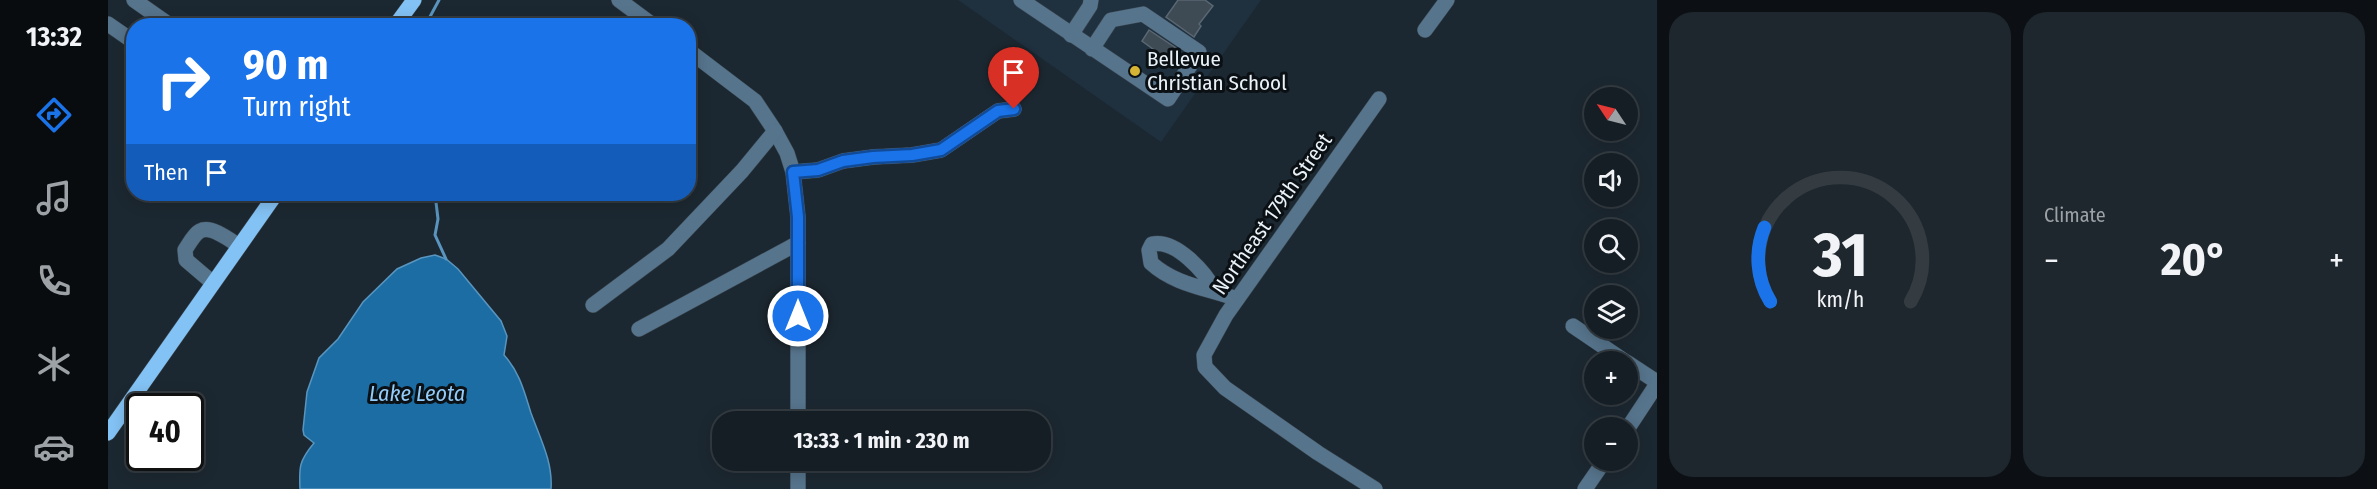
<!DOCTYPE html>
<meta charset="utf-8">
<style>
body{margin:0;font-family:"Fira Sans Condensed",sans-serif;background:#1e272d;color:#f1f3f6;height:100vh;display:flex;flex-direction:column;font-size:22px;white-space:nowrap}
*{box-sizing:border-box;margin:0}
p{font-size:20px;color:#9da2a7}
.icon{flex:none;width:33px;height:33px;fill:none;stroke:currentColor;stroke-width:2;stroke-linecap:round;stroke-linejoin:round}
.map{position:relative;flex:1;overflow:hidden}
.drawer{display:flex;flex-direction:column;gap:12px;padding:12px;background:#0c1014;width:720px}
.drawer>*{flex:none}
.hud{position:absolute;left:18px;top:18px;width:570px;height:183px;border-radius:24px;box-shadow:0 3px 15px #0003,0 0 0 2px #343c42;background:#1a73e8;color:#fff;overflow:hidden}
.needle{width:39px;rotate:305deg}
.tools{position:absolute;left:1476px;top:87px;display:grid;gap:12px}
.tools a{display:grid;place-items:center;width:54px;height:54px;border-radius:50%;background:#151e25;box-shadow:0 3px 15px #0003,0 0 0 2px #343c42;font-size:30px}
.speed{position:absolute;left:18px;top:393px;display:flex;gap:12px;font-size:30px;font-weight:700;text-align:center}
.speed>*{display:grid;place-content:center;width:78px;height:78px;border-radius:50%;background:#151e25;box-shadow:0 3px 15px #0003,0 0 0 2px #343c42;line-height:1}
.speed .limit{border:3px solid #111;border-radius:9px;background:#fff;color:#111}
.pin{position:absolute;display:grid;place-items:center;width:51px;height:51px;color:#fff;margin:-62px -26px;border-radius:50% 50% 50% 0;rotate:-45deg;box-shadow:0 0 6px #0007}
.pin .icon{rotate:45deg}
.me{position:absolute;width:66px;margin:-33px;rotate:0deg;stroke-linejoin:round;filter:drop-shadow(0 0 4px #0008)}
.turn{display:flex;align-items:center;gap:21px;height:126px;padding:0 18px;font-size:27px}
.turn .icon{width:78px;height:78px;stroke-width:2.5}
.turn b{display:block;font-size:42px;line-height:51px}
.then{display:flex;align-items:center;height:57px;padding:0 18px;background:#0003;gap:12px;font-size:22px}
.big{font-size:45px;font-weight:700;line-height:1.1}
.drawer .card{flex:1;display:flex;flex-direction:column;justify-content:center;gap:9px;min-width:0;padding:0 21px;border-radius:24px;background:#1e272d}
.drawer .dial{align-items:center;gap:0}
.dial svg{height:156px;overflow:visible;fill:none;stroke:#343c42;stroke-width:7;stroke-linecap:round;text-anchor:middle}
.dial text{fill:#f1f3f6;stroke:none}
.heat{display:flex;justify-content:space-between;align-items:center;font-size:33px;direction:ltr}
.drawer .tiles{flex:1;display:grid;gap:12px;grid-template-columns:repeat(2,1fr)}
.trip{position:absolute;left:604px;top:411px;width:339px;height:60px;border-radius:24px;background:#151e25;box-shadow:0 3px 15px #0003,0 0 0 2px #343c42;font-weight:700;line-height:60px;text-align:center}
main{display:flex;flex:1;min-height:0}
.tabs{display:flex;flex-direction:column;width:108px;justify-content:space-around;align-items:center;background:#080c0f;color:#9da2a7}
.tabs .icon{width:42px;height:42px}
.tabs .on{color:#1a73e8}
.tabs b{font-size:27px;color:#f1f3f6}
.map>svg:first-child{display:block}
.built{fill:#1f303f}
.water{fill:#1b6da4;stroke:#5995be;stroke-width:1.5}
.lines{fill:none;stroke-linecap:round;stroke-linejoin:round}
.stream{stroke:#5995be;stroke-width:3}
.building{fill:#3e4b55;stroke:#5a6772;stroke-width:1.5}
.minor-casing{stroke:#39444d;stroke-width:16}
.major-casing{stroke:#39444d;stroke-width:16}
.minor{stroke:#56748c;stroke-width:15}
.major{stroke:#83c2f4;stroke-width:15}
.route-casing{stroke:#114b97;stroke-width:15}
.route{stroke:#1a73e8;stroke-width:10}
.poi-dot{fill:#d6b534;stroke:#0b1014;stroke-width:2}
.labels{text-anchor:middle;dominant-baseline:central;stroke-width:6;stroke-linejoin:round;paint-order:stroke}
.poi-label{font-size:21px;fill:#eaf2f9;stroke:#0b1014;text-anchor:start}
.street-label{font-size:21px;fill:#eaf2f9;stroke:#0b1014}
.water-label{font-size:22px;font-style:italic;fill:#93cbf9;stroke:#0b1014}
</style>
<main>
<nav class="tabs">
<b>13:32</b>
<svg class="icon on" aria-label="directions" viewBox="0 0 24 24"><path d="M12 3l9 9-9 9-9-9zM9 14v-3h6M13 9l2 2-2 2"/></svg>
<svg class="icon" aria-label="music" viewBox="0 0 24 24"><path d="M9 18V5l10-2v13"/><circle cx="6" cy="18" r="3"/><circle cx="16" cy="16" r="3"/></svg>
<svg class="icon" aria-label="phone" viewBox="0 0 24 24"><path d="M5 4h4l2 5-3 2q2 4 5 5l2-3 5 2v4C11 20 4 13 5 4z"/></svg>
<svg class="icon" aria-label="climate" viewBox="0 0 24 24"><path d="M12 3v18M4 7l16 10M4 17L20 7"/></svg>
<svg class="icon" aria-label="car" viewBox="0 0 24 24"><path d="M5 17H2v-5l4-1 3-4h7l3 4 3 1v5h-3M9 17h6M6 11h13"/><circle cx="7" cy="17" r="2"/><circle cx="17" cy="17" r="2"/></svg>
</nav>
<div class="map">
<svg width="1549" height="489" viewBox="0 0 1549 489">
<rect width="100%" height="100%" fill="#1c2831"/>
<path class="built" d="M850,0H1153L1053,142Z"/>
<path class="water" d="M327,255L338,259L350,269L393,321L399,336L396,355C412,373 416,391 423,413C432,438 445,462 443,489H192C191,467 191,461 206,443L196,435L195,430L199,392L211,358L230,339L255,302L289,269L313,258Z"/>
<g class="lines">
<g class="stream">
<path d="M317,26L331,0"/>
<path d="M327,194L330,219L327,235L338,259"/>
</g>
</g>
<g class="building">
<path d="M1070,0H1097L1105,6L1091,24L1093,26L1086,37L1058,17Z"/>
<path d="M1041,30L1068,48L1060,60L1034,41Z"/>
</g>
<g class="lines">
<defs>
<g id="minor">
<path d="M26,0L63,26"/>
<path d="M511,0L546,26"/>
<path d="M913,0L1060,99L1091,52L1035,14L1003,20L984,49"/>
<path d="M0,24L26,42"/>
<path d="M1317,30L1339,0"/>
<path d="M963,35L982,6L983,0"/>
<path d="M580,50L647,101L667,131L679,153L685,172L690,217V422"/>
<path d="M685,172L710,170L735,161L765,157L804,155L833,150L890,111L906,109"/>
<path d="M105,283L78,260L77,250C81,244 86,234 92,231C103,225 122,240 131,246"/>
<path d="M1107,291C1097,272 1068,239 1044,244L1041,250L1043,263C1067,285 1099,288 1129,299"/>
<path d="M485,305L560,249L634,171L667,131"/>
<path d="M1465,326L1518,362"/>
<path d="M531,329L690,243"/>
<path d="M1520,363L1549,382"/>
<path d="M1520,428L1549,384"/>
<path d="M690,460V489"/>
<path d="M1267,489L1210,453L1117,388L1097,367L1096,355L1118,315L1271,99"/>
<path d="M1477,489L1497,460"/>
</g>
<g id="major">
<path d="M287,26L306,0"/>
<path d="M0,433L168,194"/>
</g>
</defs>
<use href="#minor" class="minor-casing"/>
<use href="#major" class="major-casing"/>
<use href="#minor" class="minor"/>
<use href="#major" class="major"/>
</g>
<g class="lines">
<defs>
<path id="route" d="M690,316V217L685,172L710,170L735,161L765,157L804,155L833,150L890,111L906,109"/>
</defs>
<use href="#route" class="route-casing"/>
<use href="#route" class="route"/>
</g>
<circle class="poi-dot" cx="1027" cy="71" r="6"/>
<g class="labels">
<g class="poi-label">
<text x="1039" y="59">Bellevue<tspan x="1039" dy="24">Christian School</tspan></text>
</g>
<g class="street-label">
<text transform="translate(1164 214) rotate(-55)">Northeast 179th Street</text>
</g>
<g class="water-label">
<text x="309" y="393">Lake Leota</text>
</g>
</g>
</svg>
<div class="tools">
<a><svg class="needle" viewBox="-14 -14 28 28"><path d="M0-13l5 13h-10z" fill="#e53935"/><path d="M0 13l5-13h-10z" fill="#9da2a7"/></svg></a>
<a><svg class="icon" aria-label="sound" viewBox="0 0 24 24"><path d="M4 9h4l5-4v14l-5-4H4zM17 9q2 3 0 6"/></svg></a>
<a><svg class="icon" aria-label="search" viewBox="0 0 24 24"><circle cx="10" cy="10" r="6"/><path d="M15 15l6 6"/></svg></a>
<a><svg class="icon" aria-label="layers" viewBox="0 0 24 24"><path d="M12 4l9 5-9 5-9-5zM3 14l9 5 9-5"/></svg></a>
<a>+</a>
<a>−</a>
</div>
<div class="speed"><div class="limit">40</div></div>
<div class="pin" style="left:906px;top:109px;background:#d93025"><svg class="icon" aria-label="arrive" viewBox="0 0 24 24"><path d="M6 21V4h12l-3 4 3 4H6"/></svg></div>
<svg class="me" style="left:690px;top:316px" viewBox="-20 -20 40 40"><circle r="17" fill="#1a73e8" stroke="#fff" stroke-width="3"/><path d="M0-11L8 9 0 5-8 9z" fill="#fff"/></svg>
<div class="trip">13:33 · 1 min · 230 m</div>
<div class="hud">
<div class="turn"><svg class="icon" aria-label="right" viewBox="0 0 24 24"><path d="M7 20v-9h11M14 6l5 5-5 5"/></svg><div><b>90 m</b>Turn right</div></div>
<div class="then">Then<svg class="icon" aria-label="arrive" viewBox="0 0 24 24"><path d="M6 21V4h12l-3 4 3 4H6"/></svg></div>
</div>
</div>
<section class="drawer">
<div class="tiles">
<div class="card dial"><svg viewBox="0 0 100 80">
<path d="M14 69A42 42 0 1 1 86 69"/>
<path d="M14 69A42 42 0 0 1 11 31" stroke="#1a73e8"/>
<text x="50" y="56" font-size="32" font-weight="700">31</text>
<text x="50" y="72" font-size="11">km/h</text>
</svg></div>
<div class="card"><p>Climate</p>
<div class="heat"><a>−</a><b class="big">20°</b><a>+</a></div>
</div>
</div>
</section>
</main>
